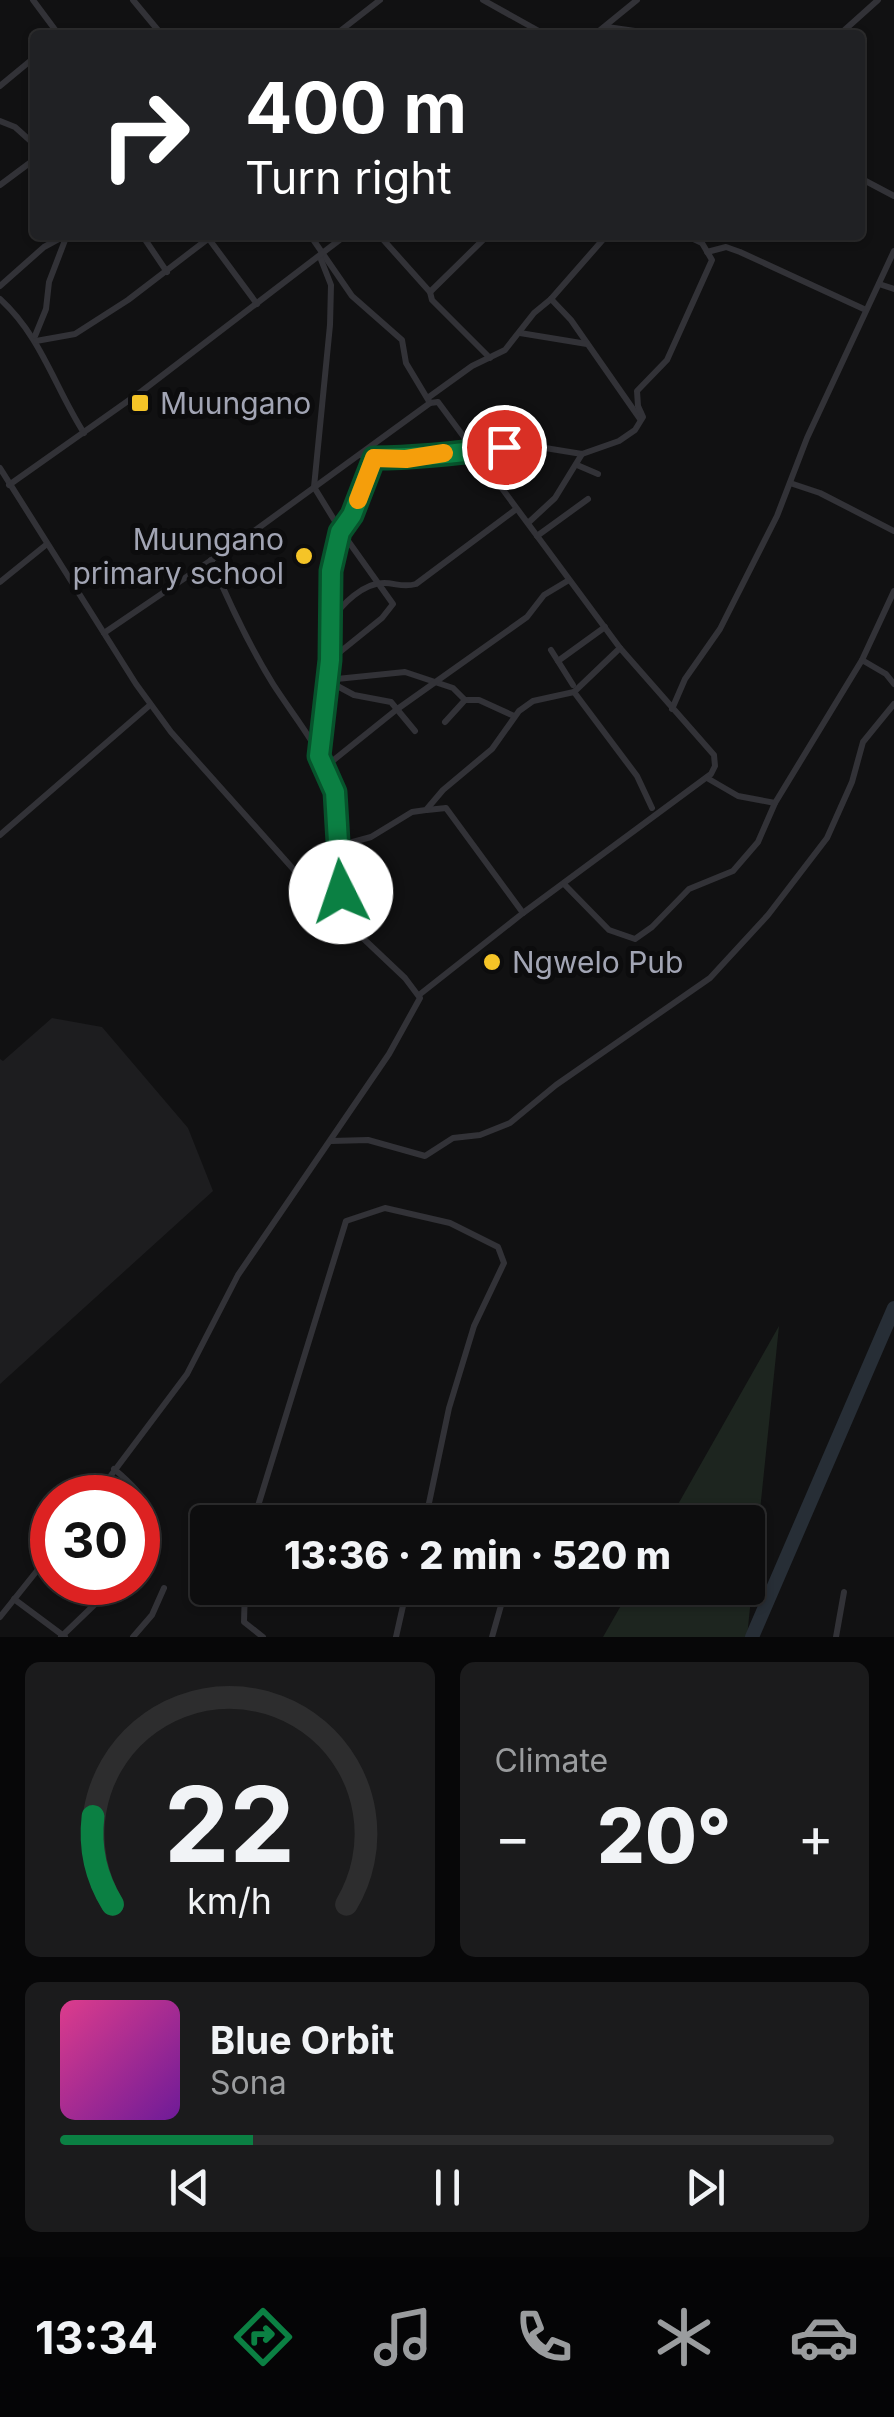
<!DOCTYPE html>
<meta charset="utf-8">
<style>
body{margin:0;font-family:Inter,sans-serif;background:#1b1b1c;color:#f1f3f6;height:100vh;display:flex;flex-direction:column;font-size:38px;white-space:nowrap}
*{box-sizing:border-box;margin:0}
p{font-size:32px;color:#9a9c9e}
.icon{flex:none;width:55px;height:55px;fill:none;stroke:currentColor;stroke-width:2;stroke-linecap:round;stroke-linejoin:round}
.map{position:relative;height:1637px;overflow:hidden}
.drawer{display:flex;flex-direction:column;gap:25px;padding:25px;background:#070708;flex:1}
.drawer>*{flex:none}
.banner{position:absolute;left:30px;top:30px;width:835px;height:210px;border-radius:10px;box-shadow:0 2px 8px #0004,0 0 0 2px #2d2d2e;background:#202124;color:#fff;overflow:hidden}
.speed{position:absolute;left:30px;top:1475px;display:flex;gap:20px;font-size:50px;font-weight:700;text-align:center}
.speed>*{display:grid;place-content:center;width:130px;height:130px;border-radius:50%;background:#0d0d0e;box-shadow:0 2px 8px #0004,0 0 0 2px #2d2d2e;line-height:1}
.speed .limit{border:15px solid #d22;background:#fff;color:#111}
.pin{position:absolute;display:grid;place-items:center;width:85px;height:85px;color:#fff;margin:-42px;border:5px solid #fff;border-radius:50%;box-shadow:0 2px 10px #0007}
.me{position:absolute;width:110px;margin:-55px;rotate:356deg;stroke-linejoin:round;filter:drop-shadow(0 0 8px #0008)}
.turn{display:flex;align-items:center;gap:35px;height:210px;padding:0 50px;font-size:45px}
.turn .icon{width:130px;height:130px;stroke-width:2.5}
.turn b{display:block;font-size:70px;line-height:85px}
.big{font-size:75px;font-weight:800;line-height:1.1}
.drawer .widget{flex:1;display:flex;flex-direction:column;justify-content:center;gap:15px;min-width:0;padding:0 35px;border-radius:15px;background:#1b1b1c}
.drawer .dial{align-items:center;gap:0}
.dial svg{height:260px;overflow:visible;fill:none;stroke:#2d2d2e;stroke-width:7;stroke-linecap:round;text-anchor:middle}
.dial text{fill:#f1f3f6;stroke:none}
.song{display:flex;align-items:center;gap:30px}
.cover{width:120px;height:120px;border-radius:15px;background:linear-gradient(135deg,hsl(330 70% 55%),hsl(280 70% 35%))}
.played{height:10px;border-radius:5px;background:linear-gradient(90deg,#0b8043 25%,#2d2d2e 25%)}
.keys{display:flex;justify-content:space-around;direction:ltr}
.heat{display:flex;justify-content:space-between;align-items:center;font-size:55px;direction:ltr}
.drawer .tiles{flex:1;display:grid;gap:25px;grid-template-columns:1fr 1fr}
.widget:last-child{grid-column:span 2}
.trip{position:absolute;left:190px;top:1505px;width:575px;height:100px;border-radius:10px;background:#0d0d0e;box-shadow:0 2px 8px #0004,0 0 0 2px #2d2d2e;font-weight:800;line-height:100px;text-align:center}
.dock{display:flex;height:160px;justify-content:space-around;align-items:center;background:#050506;color:#9a9c9e}
.dock .icon{width:70px;height:70px}
.dock .active{color:#0b8043}
.dock b{font-size:45px;color:#f1f3f6}
.map>svg:first-child{display:block}
.built{fill:#1d1d1f}
.green{fill:#1d251f}
.lines{fill:none;stroke-linecap:round;stroke-linejoin:round}
.river{stroke:#272e36;stroke-width:14}
.street{stroke:#323237;stroke-width:6}
.route-casing{stroke:#07532c;stroke-width:25}
.route{stroke:#0b8043;stroke-width:18}
.slow{stroke:#f59e0b;stroke-width:18}
.poi-dot{fill:#f5c427;stroke:#0c0c0d;stroke-width:4}
.labels{text-anchor:middle;dominant-baseline:central;stroke-width:10;stroke-linejoin:round;paint-order:stroke}
.poi-label{font-size:30px;fill:#a2a5b4;stroke:#0c0c0d;text-anchor:start}
</style>
<div class="map">
<svg width="894" height="1637" viewBox="0 0 894 1637">
<rect width="100%" height="100%" fill="#111112"/>
<path class="built" d="M52,1018L102,1027L188,1128L213,1191L0,1384V1059L3,1061Z"/>
<path class="green" d="M779,1326L747,1637H603L631,1588H748V1522H668Z"/>
<g class="lines">
<path class="river" d="M752,1637L894,1308"/>
<g class="street">
<path d="M33,0L59,35"/>
<path d="M133,0L162,35"/>
<path d="M483,0L546,35"/>
<path d="M607,27L663,35"/>
<path d="M335,35L380,0"/>
<path d="M594,35L637,0"/>
<path d="M839,35L878,0"/>
<path d="M0,86L35,57"/>
<path d="M0,121L15,127L35,145"/>
<path d="M860,178L894,196"/>
<path d="M0,185L35,159"/>
<path d="M142,235L167,272"/>
<path d="M206,235L257,304"/>
<path d="M310,235L352,296L402,340L406,363L430,403L438,402L620,648L714,755L715,766L711,774L523,913L419,995"/>
<path d="M379,235L430,292L432,300L490,358"/>
<path d="M685,235L702,243"/>
<path d="M707,252L726,247L740,252L866,310"/>
<path d="M320,257L331,285L330,325L314,487L341,531L393,604L382,618L330,660"/>
<path d="M879,284L894,289"/>
<path d="M0,286L44,247L66,235"/>
<path d="M430,292L488,235"/>
<path d="M0,299C41,336 55,388 84,433"/>
<path d="M551,299L571,320L640,419"/>
<path d="M520,333L587,344"/>
<path d="M35,336L46,309L49,282L67,235"/>
<path d="M36,341L75,334L128,300L209,238"/>
<path d="M429,397L472,366L505,350L534,313L551,299L607,235"/>
<path d="M360,455L406,459L438,453L533,446L582,454L619,441L635,430L643,417L638,406L637,391L667,360L712,260L702,243L703,235"/>
<path d="M577,465L598,474"/>
<path d="M0,468L136,684L171,732L311,889L405,978L420,998L389,1054L238,1275L187,1374L94,1498"/>
<path d="M790,483L820,493L894,531"/>
<path d="M9,485L142,391L346,235"/>
<path d="M528,523L555,498L582,454"/>
<path d="M537,536L588,499"/>
<path d="M211,560C229,603 249,645 273,684C294,717 325,753 335,791C342,819 342,886 337,914"/>
<path d="M0,582L47,544"/>
<path d="M332,620C342,604 363,583 384,583C396,583 403,588 416,584L515,510"/>
<path d="M104,633L257,529L430,403"/>
<path d="M551,650L573,685"/>
<path d="M862,660L886,674L894,684"/>
<path d="M558,661L605,627"/>
<path d="M327,680L405,672L453,688L465,700H479L514,716"/>
<path d="M328,681L354,695L391,702L415,731"/>
<path d="M574,692L637,776L652,808"/>
<path d="M672,709L685,679L720,629L777,516L807,438L894,251"/>
<path d="M445,722L465,700"/>
<path d="M319,755L330,660L331,571L341,531L351,515L374,458"/>
<path d="M325,767L396,710L527,617L544,595L569,580"/>
<path d="M707,778L738,796L775,803"/>
<path d="M427,810L446,808L523,913"/>
<path d="M0,835L150,705"/>
<path d="M295,872L338,846L371,837L412,812L426,810L443,790L492,749L519,711L533,701L574,692L620,648"/>
<path d="M564,884L609,930L635,939L652,927L689,889L733,871L758,842L775,803L862,660L894,591"/>
<path d="M331,1141L368,1140L425,1156L453,1138L480,1135L510,1123L556,1085L710,978L768,915L827,838L852,782L863,742L894,704"/>
<path d="M114,1469C147,1496 166,1521 138,1560"/>
<path d="M253,1522L346,1221L385,1208L450,1223L498,1247L504,1263L474,1326L449,1408L425,1522"/>
<path d="M526,1522L529,1517"/>
<path d="M245,1588L244,1622L263,1637"/>
<path d="M14,1599L65,1637"/>
<path d="M0,1617L52,1552"/>
<path d="M61,1637L118,1582"/>
<path d="M133,1637L152,1615L164,1588"/>
<path d="M396,1637L407,1588"/>
<path d="M492,1637L506,1588"/>
<path d="M836,1637L844,1592"/>
</g>
</g>
<g class="lines">
<defs>
<path id="route" d="M341,892L335,792L319,756L330,660L331,571L340,532L352,515L374,458C417,458 461,453 504,447"/>
</defs>
<use href="#route" class="route-casing"/>
<use href="#route" class="route"/>
<path class="slow" d="M358,500L374,458L406,459L444,453"/>
</g>
<g class="poi-dot">
<rect x="130" y="393" width="20" height="20" rx="5"/>
<circle cx="304" cy="556" r="10"/>
<circle cx="492" cy="962" r="10"/>
</g>
<g class="labels">
<g class="poi-label">
<text x="160" y="403">Muungano</text>
<text x="284" y="539" text-anchor="end">Muungano<tspan x="284" dy="34">primary school</tspan></text>
<text x="512" y="962">Ngwelo Pub</text>
</g>
</g>
</svg>
<div class="speed"><div class="limit">30</div></div>
<div class="pin" style="left:504px;top:447px;background:#d93025"><svg class="icon" aria-label="arrive" viewBox="0 0 24 24"><path d="M6 21V4h12l-3 4 3 4H6"/></svg></div>
<svg class="me" style="left:341px;top:892px" viewBox="-20 -20 40 40"><circle r="19" fill="#fff"/><path d="M0-13L10 11 0 6-10 11z" fill="#0b8043"/></svg>
<div class="trip">13:36 · 2 min · 520 m</div>
<div class="banner">
<div class="turn"><svg class="icon" aria-label="right" viewBox="0 0 24 24"><path d="M7 20v-9h11M14 6l5 5-5 5"/></svg><div><b>400 m</b>Turn right</div></div>
</div>
</div>
<section class="drawer">
<div class="tiles">
<div class="widget dial"><svg viewBox="0 0 100 80">
<path d="M14 69A42 42 0 1 1 86 69"/>
<path d="M14 69A42 42 0 0 1 8 42" stroke="#0b8043"/>
<text x="50" y="56" font-size="32" font-weight="700">22</text>
<text x="50" y="72" font-size="11">km/h</text>
</svg></div>
<div class="widget"><p>Climate</p>
<div class="heat"><a>−</a><b class="big">20°</b><a>+</a></div>
</div>
<div class="widget">
<div class="song"><i class="cover"></i><div><b>Blue Orbit</b><p>Sona</p></div></div>
<div class="played"></div>
<div class="keys"><svg class="icon" aria-label="previous" viewBox="0 0 24 24"><path d="M18 5L8 12l10 7zM5 5v14"/></svg><svg class="icon" aria-label="pause" viewBox="0 0 24 24"><path d="M8 5v14M16 5v14"/></svg><svg class="icon" aria-label="next" viewBox="0 0 24 24"><path d="M6 5l10 7-10 7zM19 5v14"/></svg></div>
</div>
</div>
</section>
<nav class="dock">
<b>13:34</b>
<svg class="icon active" aria-label="directions" viewBox="0 0 24 24"><path d="M12 3l9 9-9 9-9-9zM9 14v-3h6M13 9l2 2-2 2"/></svg>
<svg class="icon" aria-label="music" viewBox="0 0 24 24"><path d="M9 18V5l10-2v13"/><circle cx="6" cy="18" r="3"/><circle cx="16" cy="16" r="3"/></svg>
<svg class="icon" aria-label="phone" viewBox="0 0 24 24"><path d="M5 4h4l2 5-3 2q2 4 5 5l2-3 5 2v4C11 20 4 13 5 4z"/></svg>
<svg class="icon" aria-label="climate" viewBox="0 0 24 24"><path d="M12 3v18M4 7l16 10M4 17L20 7"/></svg>
<svg class="icon" aria-label="car" viewBox="0 0 24 24"><path d="M5 17H2v-5l4-1 3-4h7l3 4 3 1v5h-3M9 17h6M6 11h13"/><circle cx="7" cy="17" r="2"/><circle cx="17" cy="17" r="2"/></svg>
</nav>
